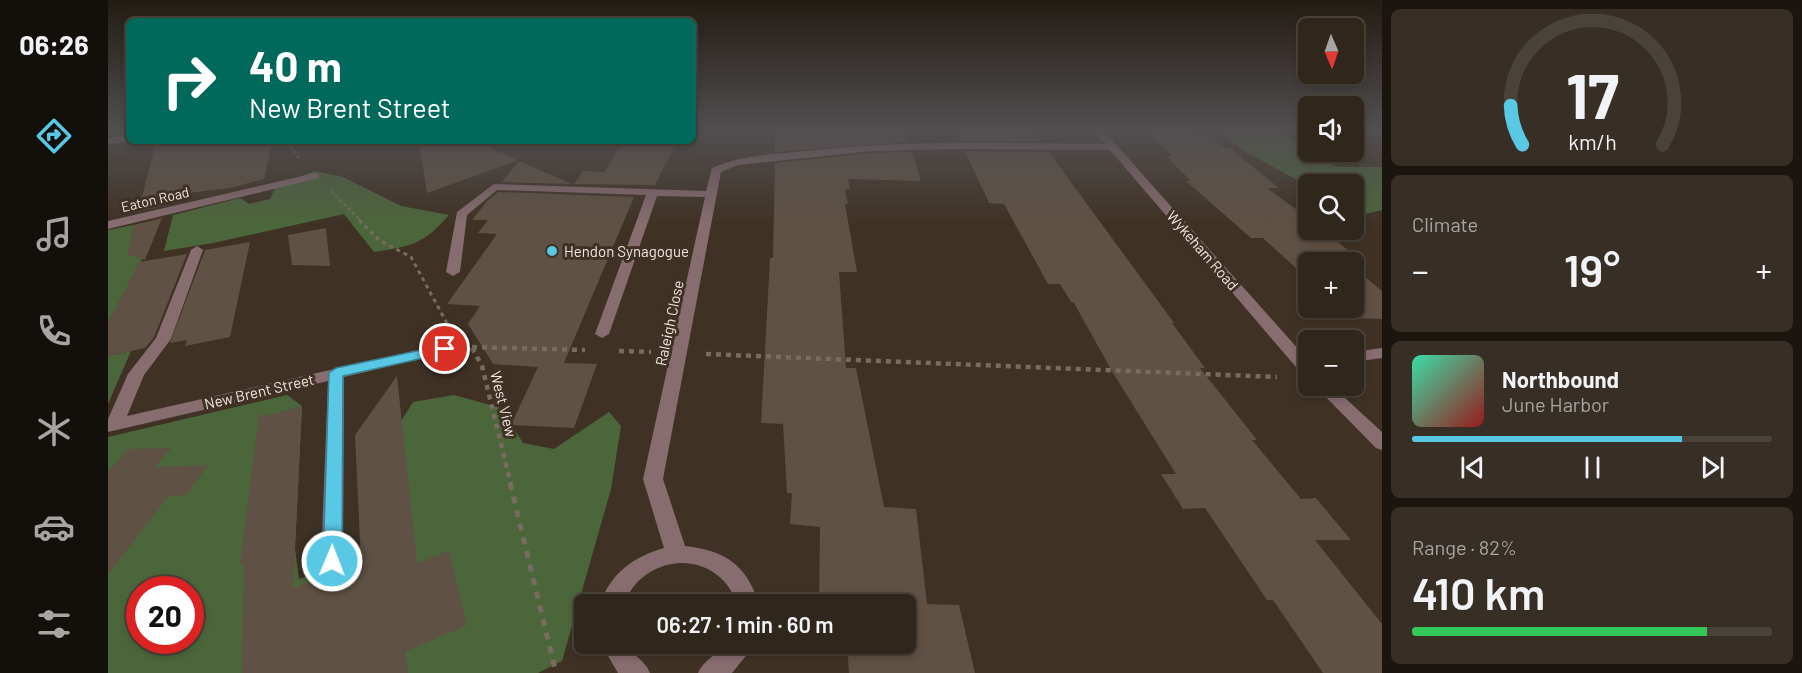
<!DOCTYPE html>
<meta charset="utf-8">
<style>
body{margin:0;font-family:Barlow,sans-serif;background:#372e25;color:#f1f3f6;height:100vh;display:flex;flex-direction:column;font-size:22px;white-space:nowrap}
*{box-sizing:border-box;margin:0}
p{font-size:20px;color:#a7a5a3}
.icon{flex:none;width:33px;height:33px;fill:none;stroke:currentColor;stroke-width:2;stroke-linecap:round;stroke-linejoin:round}
.map{position:relative;flex:1;overflow:hidden}
.details{display:flex;flex-direction:column;gap:9px;padding:9px;background:#1a150f;width:420px}
.details>*{flex:none}
.hud{position:absolute;left:18px;top:18px;width:570px;height:126px;border-radius:9px;box-shadow:0 3px 9px #0003,0 0 0 2px #4a433b;background:#00695c;color:#fff;overflow:hidden}
.needle{width:39px;rotate:178deg}
.tools{position:absolute;left:1190px;top:18px;display:grid;gap:12px}
.tools a{display:grid;place-items:center;width:66px;height:66px;border-radius:9px;background:#2f261c;box-shadow:0 3px 9px #0003,0 0 0 2px #4a433b;font-size:30px}
.speed{position:absolute;left:18px;top:576px;display:flex;gap:12px;font-size:30px;font-weight:700;text-align:center}
.speed>*{display:grid;place-content:center;width:78px;height:78px;border-radius:50%;background:#2f261c;box-shadow:0 3px 9px #0003,0 0 0 2px #4a433b;line-height:1}
.speed .limit{border:9px solid #d22;background:#fff;color:#111}
.pin{position:absolute;display:grid;place-items:center;width:51px;height:51px;color:#fff;margin:-26px;border:3px solid #fff;border-radius:50%;box-shadow:0 2px 6px #0007}
.me{position:absolute;width:66px;margin:-33px;rotate:1deg;stroke-linejoin:round;filter:drop-shadow(0 0 4px #0008)}
.turn{display:flex;align-items:center;gap:21px;height:126px;padding:0 24px;font-size:27px}
.turn .icon{width:78px;height:78px;stroke-width:2.5}
.turn b{display:block;font-size:42px;line-height:51px}
.big{font-size:45px;font-weight:600;line-height:1.1}
.details .card{flex:1;display:flex;flex-direction:column;justify-content:center;gap:9px;min-width:0;padding:0 21px;border-radius:9px;background:#372e25}
.details .dial{align-items:center;gap:0}
.dial svg{height:156px;overflow:visible;fill:none;stroke:#4a433b;stroke-width:7;stroke-linecap:round;text-anchor:middle}
.dial text{fill:#f1f3f6;stroke:none}
.song{display:flex;align-items:center;gap:18px}
.cover{width:72px;height:72px;border-radius:9px;background:linear-gradient(135deg,hsl(160 70% 55%),hsl(0 70% 35%))}
.played{height:6px;border-radius:3px;background:linear-gradient(90deg,#59c8e4 75%,#4a433b 75%)}
.keys{display:flex;justify-content:space-around;direction:ltr}
.heat{display:flex;justify-content:space-between;align-items:center;font-size:33px;direction:ltr}
.charge{height:9px;border-radius:4px;background:linear-gradient(90deg,#34c759 82%,#4a433b 0)}
.trip{position:absolute;left:466px;top:594px;width:342px;height:60px;border-radius:9px;background:#2f261c;box-shadow:0 3px 9px #0003,0 0 0 2px #4a433b;font-weight:600;line-height:60px;text-align:center}
main{display:flex;flex:1;min-height:0}
.menu{display:flex;flex-direction:column;width:108px;justify-content:space-around;align-items:center;background:#130f0b;color:#a7a5a3}
.menu .icon{width:42px;height:42px}
.menu .current{color:#59c8e4}
.menu b{font-size:27px;color:#f1f3f6}
.map>svg:first-child{display:block}
.green{fill:#4c663b;fill-rule:evenodd}
.building{fill:#5f5143}
.lines{fill:none;stroke-linecap:round;stroke-linejoin:round}
.path-far3{stroke:#786c61;stroke-width:2;stroke-dasharray:3 3;stroke-linecap:butt}
.path-far2{stroke:#786c61;stroke-width:3;stroke-dasharray:4 4;stroke-linecap:butt}
.path-far1{stroke:#786c61;stroke-width:4.5;stroke-dasharray:5 5;stroke-linecap:butt}
.path{stroke:#786c61;stroke-width:5;stroke-dasharray:7 7;stroke-linecap:butt}
.minor{fill:#876c70;fill-rule:evenodd}
.route{fill:#59c8e4;stroke:#3a8294;stroke-width:1.5}
.poi-dot{fill:#59c8e4;stroke:#3f3225;stroke-width:2}
.labels{text-anchor:middle;dominant-baseline:central;stroke-width:6;stroke-linejoin:round;paint-order:stroke}
.far-street-label{font-size:14px;fill:#efe6de;stroke:#3f3225}
.street-label{font-size:15px;fill:#efe6de;stroke:#3f3225}
.poi-label{font-size:15px;fill:#efe6de;stroke:#3f3225;text-anchor:start}
</style>
<main>
<nav class="menu">
<b>06:26</b>
<svg class="icon current" aria-label="directions" viewBox="0 0 24 24"><path d="M12 3l9 9-9 9-9-9zM9 14v-3h6M13 9l2 2-2 2"/></svg>
<svg class="icon" aria-label="music" viewBox="0 0 24 24"><path d="M9 18V5l10-2v13"/><circle cx="6" cy="18" r="3"/><circle cx="16" cy="16" r="3"/></svg>
<svg class="icon" aria-label="phone" viewBox="0 0 24 24"><path d="M5 4h4l2 5-3 2q2 4 5 5l2-3 5 2v4C11 20 4 13 5 4z"/></svg>
<svg class="icon" aria-label="climate" viewBox="0 0 24 24"><path d="M12 3v18M4 7l16 10M4 17L20 7"/></svg>
<svg class="icon" aria-label="car" viewBox="0 0 24 24"><path d="M5 17H2v-5l4-1 3-4h7l3 4 3 1v5h-3M9 17h6M6 11h13"/><circle cx="7" cy="17" r="2"/><circle cx="17" cy="17" r="2"/></svg>
<svg class="icon" aria-label="filters" viewBox="0 0 24 24"><path d="M4 7h16M4 17h16"/><circle cx="9" cy="7" r="2"/><circle cx="15" cy="17" r="2"/></svg>
</nav>
<div class="map">
<svg width="1274" height="673" viewBox="0 0 1274 673">
<rect width="100%" height="100%" fill="#3f3225"/>
<g class="green">
<path d="M1110,130H1165L1229,167H1274V210L1257,214L1245,208V184L1200,186L1138,152Z"/>
<path d="M207,171L235,177L293,206L341,215C315,245 303,246 266,252L236,214L105,243L56,251L65,215L132,198L141,204L162,199L167,188L198,179L194,176Z"/>
<path d="M51,220L45,239L0,323V230Z"/>
<path d="M23,351L0,404V356Z"/>
<path d="M179,395L194,406L187,548L191,579L262,556L280,442L305,402L346,395L393,408L415,443L446,449L501,412L513,426L503,489L454,661L430,673H0V437ZM32,590H82V640H32Z"/>
</g>
<g class="building">
<path d="M667,130H796L800,142L667,152Z"/>
<path d="M847,130H925L933,141H852Z"/>
<path d="M1037,130H1084L1089,134H1100L1117,148H1122L1171,188H1159L1200,218V230H1214L1245,254H1228L1239,262H1200V279L1155,238H1143L1078,181H1083L1058,156H1065Z"/>
<path d="M83,141H164L156,179L122,188L63,195L59,205L30,212L47,146Z"/>
<path d="M311,141H367L410,160L319,193Z"/>
<path d="M516,141H569L547,185L466,184L475,171L496,172Z"/>
<path d="M857,151L941,152L1066,323H1064L1097,368H1092L1149,440H1144L1193,499L1208,498L1243,540H1207L1274,624V673H1215L1165,600H1159L1097,508L1075,509L1053,474H1068L1005,373L966,303L963,302L952,284H940L896,204L881,203Z"/>
<path d="M804,152L813,181L740,179L742,189H737L740,204H737L749,272H731L738,368H748L776,507L808,509L819,604L851,605L867,673H741L739,644H798V604H711L712,527L682,524L684,493H679L675,424L653,423L662,258H665L667,163L764,153Z"/>
<path d="M411,161L464,184L394,182Z"/>
<path d="M390,192L526,197L456,363L489,364L466,428L403,425L430,367L385,364L360,324L372,306L339,304L389,234L370,233L380,220H364L379,201Z"/>
<path d="M54,218L37,260L19,254L26,225Z"/>
<path d="M218,228L222,266L184,265L180,235Z"/>
<path d="M142,242L122,337L77,346L79,340L62,343L97,250Z"/>
<path d="M79,254L46,337L37,348L0,356V323L31,262Z"/>
<path d="M1245,267L1274,291V319L1243,318L1232,308H1245Z"/>
<path d="M289,376L309,563L341,551L359,625L297,652L300,673H134L136,564L132,565L151,415H162L194,406L185,588L253,562L247,435Z"/>
<path d="M63,448L47,467L100,465L78,495L61,496L0,574V472L20,449Z"/>
</g>
<g class="lines">
<g class="path-far3">
<path d="M179,141L191,158"/>
<path d="M223,191L253,221"/>
</g>
<path class="path-far2" d="M251,220L271,240L303,257L341,327"/>
<g class="path-far1">
<path d="M364,347L477,350"/>
<path d="M364,348L374,366L403,485"/>
<path d="M511,351L543,352"/>
<path d="M598,354L1169,377"/>
</g>
<path class="path" d="M402,483L448,673"/>
<g class="minor">
<path d="M985,130H995L1200,360V375L1194,374L1002,150L844,149L764,151L630,165L613,172L555,479L577,546C618,551 638,564 651,604H629C616,563 568,550 534,578C525,585 520,595 515,604H492C503,573 525,557 556,548L535,479L597,197L549,196L501,334L494,338L487,334L538,195L389,190L359,215L352,272L345,276L338,272L349,212L386,184L598,191L604,168C634,155 667,154 699,151C798,140 898,143 997,144Z"/>
<path d="M21,135V141L0,144V138Z"/>
<path d="M207,173L211,174V178L0,229V221Z"/>
<path d="M89,246L95,250L63,339L36,375L19,416L337,344L345,349L342,352L236,377L235,561L232,567L224,570L216,567L213,561L220,381L0,432V419L20,374L48,338L83,250Z"/>
<path d="M1274,348V358L1245,362V352Z"/>
<path d="M1207,386H1224L1274,432V450L1268,448Z"/>
<path d="M493,644H518C525,656 537,660 542,673H510Z"/>
<path d="M618,644H645L641,652L624,673H590C595,661 609,654 618,644Z"/>
</g>
</g>
<linearGradient id="sky" x2="0" y2="1"><stop stop-color="#231c14"/><stop offset="0.58" stop-color="#524f51"/><stop offset="1" stop-color="#524f51" stop-opacity="0"/></linearGradient>
<rect width="1274" height="224" fill="url(#sky)"/>
<path class="route" d="M337,345L344,349L342,352L235,376L234,561L231,567L224,569L217,567L215,561L221,373L228,368Z"/>
<circle class="poi-dot" cx="444" cy="251" r="6"/>
<g class="labels">
<g class="far-street-label">
<text transform="translate(47 199) rotate(-13)">Eaton Road</text>
</g>
<g class="street-label">
<text transform="translate(1095 250) rotate(49)">Wykeham Road</text>
<text transform="translate(561 323) rotate(-78)">Raleigh Close</text>
<text transform="translate(151 391) rotate(-13)">New Brent Street</text>
<text transform="translate(396 404) rotate(76)">West View</text>
</g>
<g class="poi-label">
<text x="456" y="251">Hendon Synagogue</text>
</g>
</g>
</svg>
<div class="tools">
<a><svg class="needle" viewBox="-14 -14 28 28"><path d="M0-13l5 13h-10z" fill="#e53935"/><path d="M0 13l5-13h-10z" fill="#a7a5a3"/></svg></a>
<a><svg class="icon" aria-label="sound" viewBox="0 0 24 24"><path d="M4 9h4l5-4v14l-5-4H4zM17 9q2 3 0 6"/></svg></a>
<a><svg class="icon" aria-label="search" viewBox="0 0 24 24"><circle cx="10" cy="10" r="6"/><path d="M15 15l6 6"/></svg></a>
<a>+</a>
<a>−</a>
</div>
<div class="speed"><div class="limit">20</div></div>
<div class="pin" style="left:337px;top:349px;background:#d93025"><svg class="icon" aria-label="arrive" viewBox="0 0 24 24"><path d="M6 21V4h12l-3 4 3 4H6"/></svg></div>
<svg class="me" style="left:224px;top:561px" viewBox="-20 -20 40 40"><circle r="17" fill="#59c8e4" stroke="#fff" stroke-width="3"/><path d="M0-11L8 9 0 5-8 9z" fill="#fff"/></svg>
<div class="trip">06:27 · 1 min · 60 m</div>
<div class="hud">
<div class="turn"><svg class="icon" aria-label="right" viewBox="0 0 24 24"><path d="M7 20v-9h11M14 6l5 5-5 5"/></svg><div><b>40 m</b>New Brent Street</div></div>
</div>
</div>
<section class="details">
<div class="card dial"><svg viewBox="0 0 100 80">
<path d="M14 69A42 42 0 1 1 86 69"/>
<path d="M14 69A42 42 0 0 1 8 49" stroke="#59c8e4"/>
<text x="50" y="56" font-size="32" font-weight="700">17</text>
<text x="50" y="72" font-size="11">km/h</text>
</svg></div>
<div class="card"><p>Climate</p>
<div class="heat"><a>−</a><b class="big">19°</b><a>+</a></div>
</div>
<div class="card">
<div class="song"><i class="cover"></i><div><b>Northbound</b><p>June Harbor</p></div></div>
<div class="played"></div>
<div class="keys"><svg class="icon" aria-label="previous" viewBox="0 0 24 24"><path d="M18 5L8 12l10 7zM5 5v14"/></svg><svg class="icon" aria-label="pause" viewBox="0 0 24 24"><path d="M8 5v14M16 5v14"/></svg><svg class="icon" aria-label="next" viewBox="0 0 24 24"><path d="M6 5l10 7-10 7zM19 5v14"/></svg></div>
</div>
<div class="card"><p>Range · 82%</p><b class="big">410 km</b><div class="charge"></div></div>
</section>
</main>
